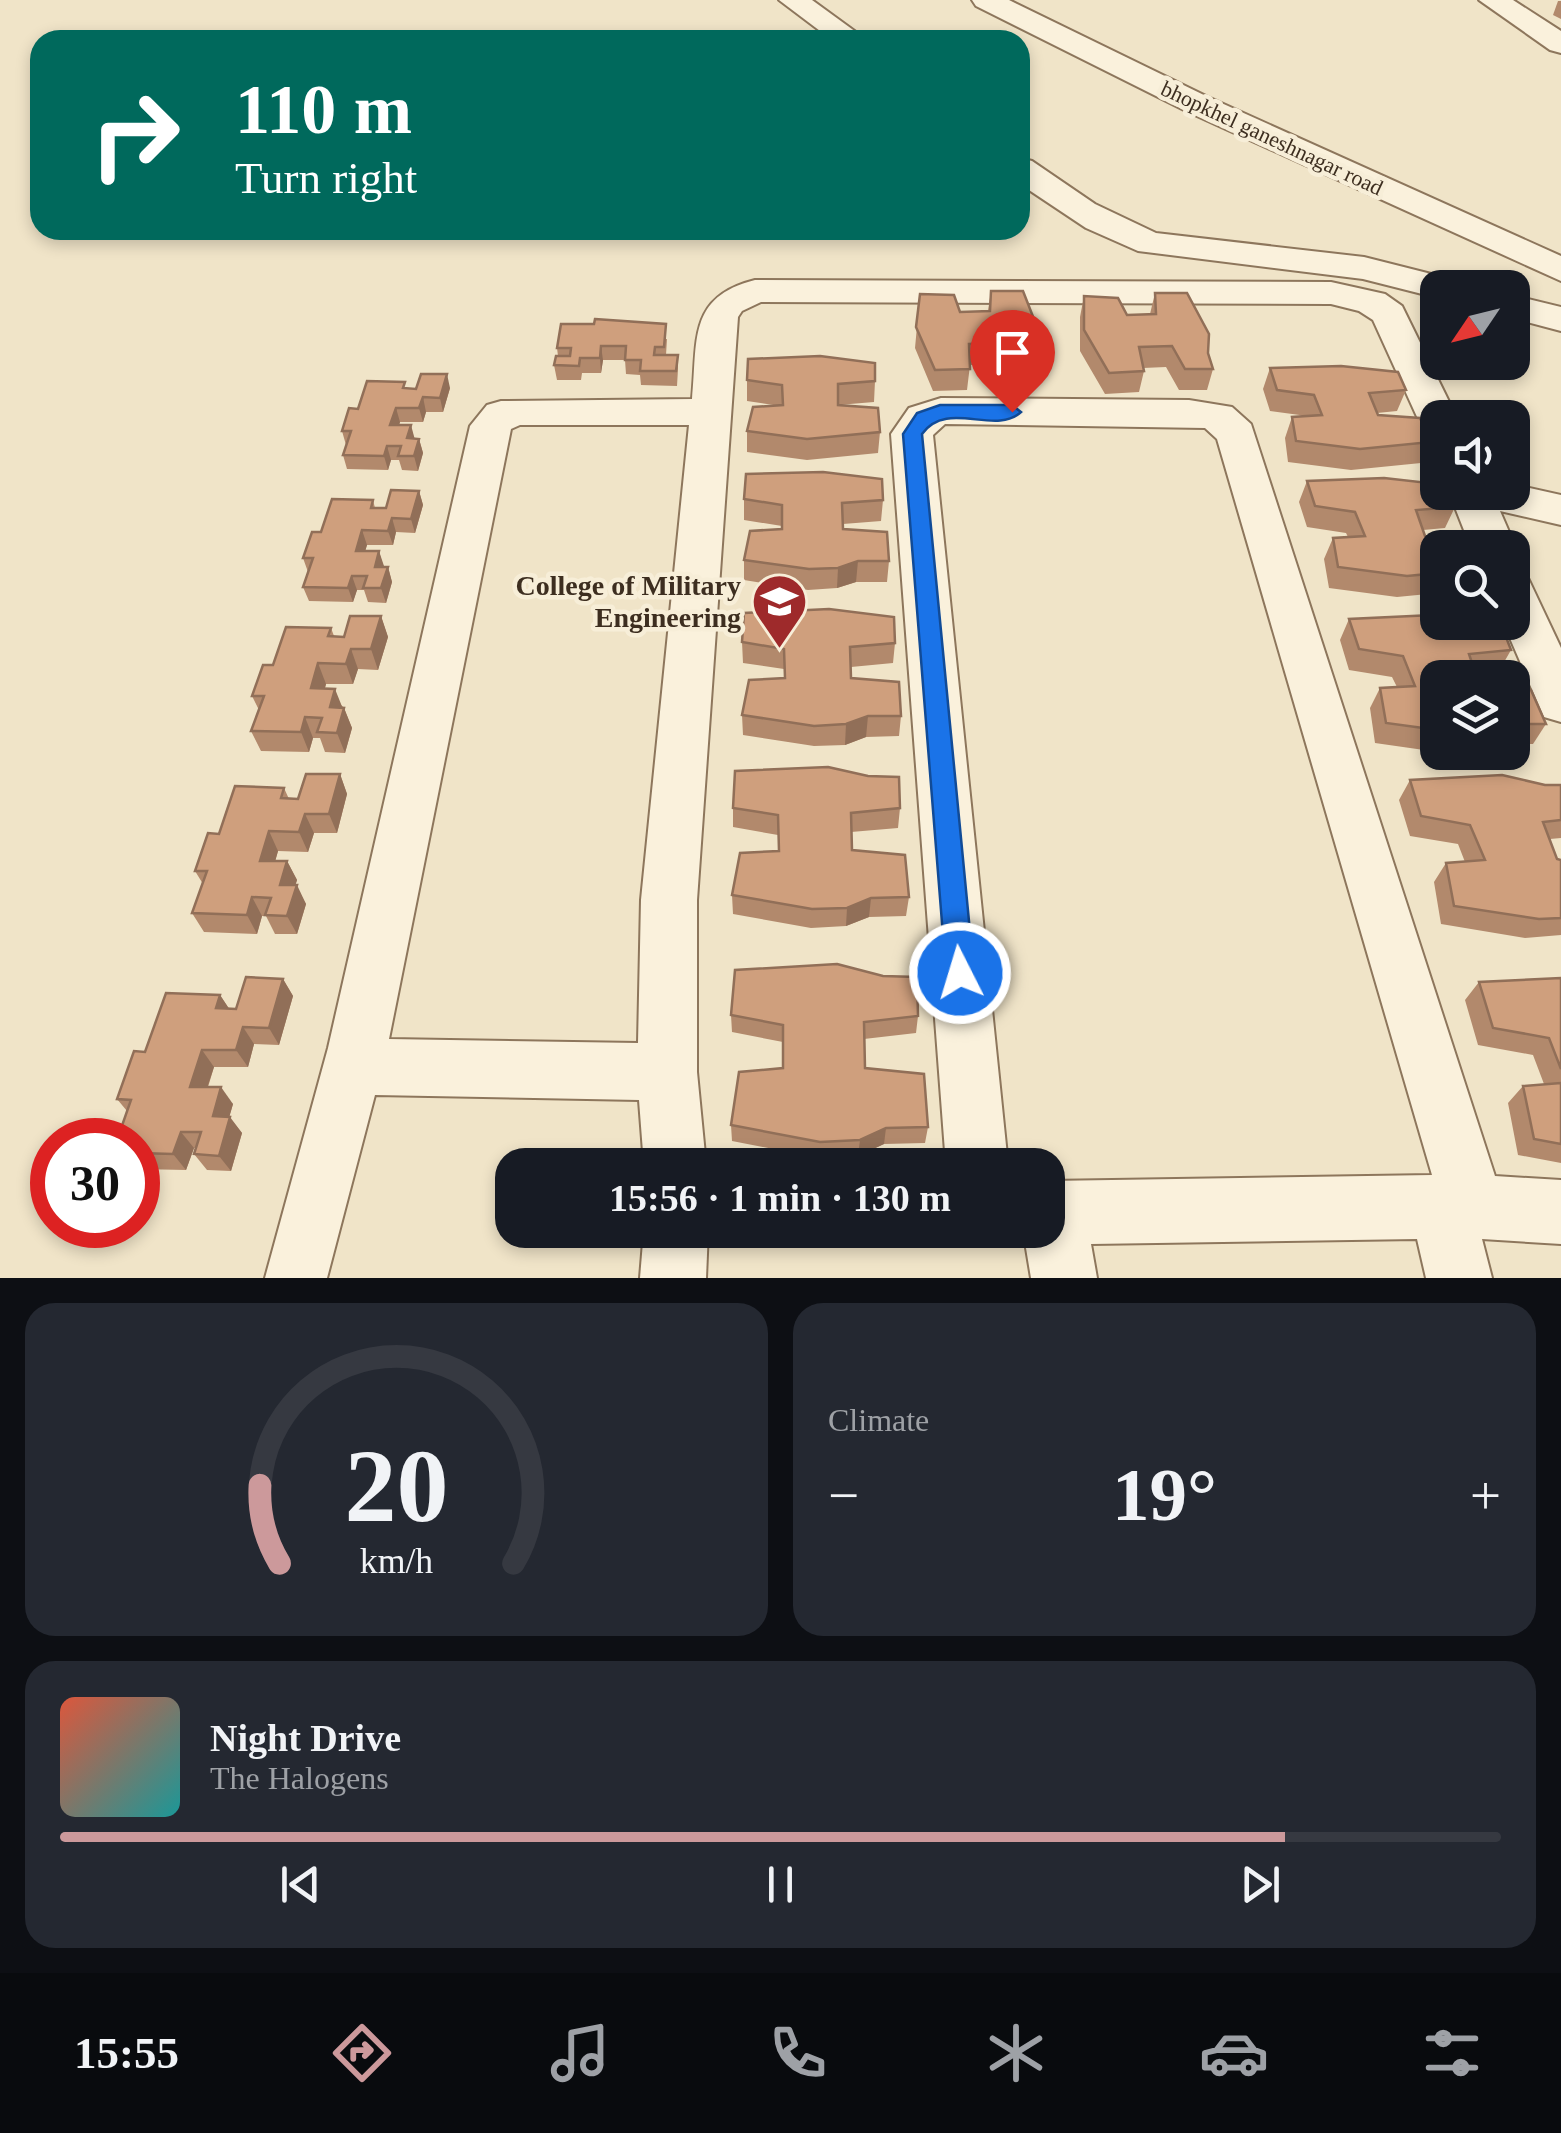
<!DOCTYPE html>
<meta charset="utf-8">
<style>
body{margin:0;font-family:Georgia,serif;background:#242831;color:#f1f3f6;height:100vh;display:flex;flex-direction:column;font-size:38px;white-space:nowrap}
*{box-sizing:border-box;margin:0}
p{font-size:32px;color:#9ea1a6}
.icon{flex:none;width:55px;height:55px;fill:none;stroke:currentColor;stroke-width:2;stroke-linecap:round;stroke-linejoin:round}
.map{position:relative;height:1278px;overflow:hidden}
.details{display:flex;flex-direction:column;gap:25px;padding:25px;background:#0d0f14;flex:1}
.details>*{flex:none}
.banner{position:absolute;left:30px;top:30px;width:1000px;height:210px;border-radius:30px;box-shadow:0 5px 15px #0003;background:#00695c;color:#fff;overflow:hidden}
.needle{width:65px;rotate:235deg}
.controls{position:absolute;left:1420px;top:270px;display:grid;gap:20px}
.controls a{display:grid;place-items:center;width:110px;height:110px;border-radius:20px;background:#171b24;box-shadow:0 5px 15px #0003;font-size:50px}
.speed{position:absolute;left:30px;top:1118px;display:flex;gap:20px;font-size:50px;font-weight:700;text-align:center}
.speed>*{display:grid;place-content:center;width:130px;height:130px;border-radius:50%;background:#171b24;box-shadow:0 5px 15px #0003;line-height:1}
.speed .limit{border:15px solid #d22;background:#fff;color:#111}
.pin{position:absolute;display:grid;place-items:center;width:85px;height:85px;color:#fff;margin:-102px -42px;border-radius:50% 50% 50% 0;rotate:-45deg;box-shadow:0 0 10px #0007}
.pin .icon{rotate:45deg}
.me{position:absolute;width:110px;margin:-55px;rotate:355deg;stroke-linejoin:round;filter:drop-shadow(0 0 8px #0008)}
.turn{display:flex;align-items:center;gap:35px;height:210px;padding:0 40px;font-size:45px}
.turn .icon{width:130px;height:130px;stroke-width:2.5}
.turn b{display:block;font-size:70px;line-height:85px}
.big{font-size:75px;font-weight:600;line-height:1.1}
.details .card{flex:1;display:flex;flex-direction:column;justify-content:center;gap:15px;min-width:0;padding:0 35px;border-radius:30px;background:#242831}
.details .dial{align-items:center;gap:0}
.dial svg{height:260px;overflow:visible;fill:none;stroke:#363941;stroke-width:7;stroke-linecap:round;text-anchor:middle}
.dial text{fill:#f1f3f6;stroke:none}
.song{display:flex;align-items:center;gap:30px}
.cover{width:120px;height:120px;border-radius:15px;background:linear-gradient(135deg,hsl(10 70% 55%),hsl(180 70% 35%))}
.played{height:10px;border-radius:5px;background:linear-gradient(90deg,#cc999b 85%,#363941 85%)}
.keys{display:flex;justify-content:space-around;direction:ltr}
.heat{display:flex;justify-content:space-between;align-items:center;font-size:55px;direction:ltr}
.details .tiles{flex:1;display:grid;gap:25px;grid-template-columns:1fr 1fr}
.card:last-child{grid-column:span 2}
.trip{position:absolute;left:495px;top:1148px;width:570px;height:100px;border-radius:30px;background:#171b24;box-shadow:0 5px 15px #0003;font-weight:600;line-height:100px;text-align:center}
.tab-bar{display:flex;height:160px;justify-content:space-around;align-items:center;background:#090b0e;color:#9ea1a6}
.tab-bar .icon{width:70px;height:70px}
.tab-bar .current{color:#cc999b}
.tab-bar b{font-size:45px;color:#f1f3f6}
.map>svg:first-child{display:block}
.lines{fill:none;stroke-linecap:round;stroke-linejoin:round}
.minor-casing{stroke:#8d765c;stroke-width:4}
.minor{fill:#faf1dc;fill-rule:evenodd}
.wall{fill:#b2896c}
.shaded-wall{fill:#916f58}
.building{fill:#cf9f7d;stroke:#916f58;stroke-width:2.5}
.route{fill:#1a73e8;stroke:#114b97;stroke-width:2.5}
.labels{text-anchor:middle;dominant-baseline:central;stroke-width:9;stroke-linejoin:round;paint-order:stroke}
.far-street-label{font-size:22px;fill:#3d2e20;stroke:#f7eed8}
.poi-label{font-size:28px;font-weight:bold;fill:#3d2e20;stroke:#f7eed8;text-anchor:end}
</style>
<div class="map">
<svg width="1561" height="1278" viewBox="0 0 1561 1278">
<rect width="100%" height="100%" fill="#f0e4c8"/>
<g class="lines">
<defs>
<g id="minor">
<path d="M779,0H812L867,40H832Z"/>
<path d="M972,0H1009L1208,97L1561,256V281L1186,111L976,6Z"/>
<path d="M1479,0H1513L1561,31V53L1550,50Z"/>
<path d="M1020,158L1032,161L1095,204L1156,233L1364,257L1455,280L1460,288H1438V298L1363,279L1138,251L1086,228L1020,184Z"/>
<path d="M755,280L1331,282L1385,294L1402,306L1457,418H1438V433L1423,430L1373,320L1359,311L1331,304L761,302L742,311L738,317L697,900V1072L706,1165H644L639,1100L375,1095L327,1278H265L328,1048L470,426L487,405L501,401L692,399C698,341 687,297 755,280ZM520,425H689L641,900L638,1043L389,1039L511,429Z"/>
<path d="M1512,295L1561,307V331L1512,318Z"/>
<path d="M941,398L1189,400L1232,407L1251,424L1495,1176L1561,1180V1244L1482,1239L1492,1278H1426L1417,1239L1091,1244L1097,1278H1031L1023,1230H1048V1181L1432,1175L1217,439L1205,428L945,424L933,435L1008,1165H946L891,434L909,408Z"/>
<path d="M1512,484L1561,495V525L1500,511L1516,548L1512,555V548H1471L1449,492H1512Z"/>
<path d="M1512,573L1528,578L1561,648V722L1544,717L1503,622H1512Z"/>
<path d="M644,1230H708L706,1278H640Z"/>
</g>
</defs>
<use href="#minor" class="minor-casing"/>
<use href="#minor" class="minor"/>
</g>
<g class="wall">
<path d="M1558,1H1561V19L1553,15Z"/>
<path d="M991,291L1040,366L1036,387H1008L998,364L970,365L967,390L933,391L915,348L920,294L960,312L988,311Z"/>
<path d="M1155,293L1208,353L1213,369L1207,390H1179L1166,367L1143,368L1144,371L1139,392L1105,394L1080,351V317L1084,296L1127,315L1150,314Z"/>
<path d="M667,339L666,355H678V369L677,386L641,385L640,375L626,374L625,360H603L601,373H582L581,380H557L554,365L558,356L557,348Z"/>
<path d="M1270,368L1406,390L1397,411L1377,413L1378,415L1431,442L1421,463L1351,470L1288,462L1285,438L1292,417L1307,416L1270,411L1263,389Z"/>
<path d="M747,380L875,381L874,402L838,405L880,432L878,453L807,460L747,452V431L780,406L747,401Z"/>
<path d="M407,388H450L443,412H426L423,422H400L399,425L414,439H419L423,453L418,471L402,470L399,460H391L388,470L347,469L343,455L346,445L342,431L358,409Z"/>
<path d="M1307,481L1455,507L1445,528L1423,530L1425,536L1438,548V593L1397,597L1329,588L1324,559L1333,538L1348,537L1346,533L1307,527L1299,502Z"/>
<path d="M419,491L423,505L415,533L396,532L393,545H367L365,551H379L383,567H388L392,582L386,603L368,602L364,590H357L353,602L309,601L303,587L308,572L303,558L321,532L373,500L375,508H386Z"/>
<path d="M744,499L883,500L881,521L843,524V529L889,561L887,582H856L837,588L808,590L744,580V560L782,529V526L744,520Z"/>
<path d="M381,616L388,637L378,670L358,669L353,684H326L325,688L344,708L352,728L345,753L325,752L320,738H313L309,752L261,751L251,731L259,710L252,696L273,665L331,628L334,636L344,637Z"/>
<path d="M1349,619L1511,650L1499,671L1438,678V752L1375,743L1370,708L1380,688L1397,687L1392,677L1349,670L1340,640Z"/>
<path d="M742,642L895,643L893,663L851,667V678L901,716L899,736L866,737L845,745L814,746L743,735L742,715L784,678V669L743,663Z"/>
<path d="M1512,688L1546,724L1533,744H1512Z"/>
<path d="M1440,752H1482L1450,754Z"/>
<path d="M340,774L347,794L337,833H314L308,852L278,851L275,861H287L297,880L295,885L306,904L297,934H275L266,916H262L257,934L204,932L192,913L203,884L195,871L219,834L284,788L289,799H298Z"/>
<path d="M1410,780L1561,785V838L1550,839L1557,859L1561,860V935L1525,938L1441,924L1434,882L1446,863L1465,862L1458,844L1410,836L1399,800Z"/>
<path d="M733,808H900L898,828L851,832L852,850L909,897L906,916L869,917L846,926L811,928L733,914L732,895L779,851L778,835L733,827Z"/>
<path d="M1561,978V1163L1518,1155L1508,1103L1523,1086L1544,1084L1533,1055L1478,1045L1465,1000L1479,982Z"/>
<path d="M283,979L293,996L279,1045L254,1044L248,1067H214L208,1087L233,1104L229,1117L242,1133L231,1171L207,1170L194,1154L196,1148H194L186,1170L138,1169V1140L127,1111L117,1099L145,1052L220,995L229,1009H236Z"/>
<path d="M731,1015L918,1016L916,1033L864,1039L865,1068L928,1127L925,1143L884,1144L858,1156L819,1158L732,1141L731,1125L783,1069V1042L732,1032Z"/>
</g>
<g class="shaded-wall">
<path d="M601,346L603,360L601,373L600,358Z"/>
<path d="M447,374L450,388L443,412L440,398Z"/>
<path d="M423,397L426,412L423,422L419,408Z"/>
<path d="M396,408L400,422L394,439L390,425Z"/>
<path d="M411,425L415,440L407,438Z"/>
<path d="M419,439L423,453L418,471L414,456Z"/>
<path d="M387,446L391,460L388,470L384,456Z"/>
<path d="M419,491L423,505L415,533L411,519Z"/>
<path d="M392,518L396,532L393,545L388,531Z"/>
<path d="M362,530L367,545L361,565L356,551Z"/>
<path d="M379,551L384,566L379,581L375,567Z"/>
<path d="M858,561L856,582L837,588L838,568Z"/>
<path d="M388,567L392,582L386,603L381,588Z"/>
<path d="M352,576L357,590L353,602L348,588Z"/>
<path d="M381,616L388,637L378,670L371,649Z"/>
<path d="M351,649L358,669L353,684L346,664Z"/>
<path d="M318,663L326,684L319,708L311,688Z"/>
<path d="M335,689L343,709L330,707Z"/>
<path d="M344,708L352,728L345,753L337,733Z"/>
<path d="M868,716L866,737L845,745L846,724Z"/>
<path d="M305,717L313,738L309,752L301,732Z"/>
<path d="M340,774L347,794L337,833L329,814Z"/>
<path d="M305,814L314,833L308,852L299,832Z"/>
<path d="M269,831L278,851L270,880L260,861Z"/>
<path d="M287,861L297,880L290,904L280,885Z"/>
<path d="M297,885L306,904L297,934L287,916Z"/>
<path d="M252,897L262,916L257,934L247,915Z"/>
<path d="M871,898L869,917L846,926L847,908Z"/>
<path d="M283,979L293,996L279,1045L269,1028Z"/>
<path d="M220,995L232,1013L216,1008Z"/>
<path d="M243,1027L254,1044L248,1067L236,1050Z"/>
<path d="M202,1050L214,1067L202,1103L190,1087Z"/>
<path d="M221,1087L233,1104L225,1132L213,1116Z"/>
<path d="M230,1117L242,1133L231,1171L219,1156Z"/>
<path d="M886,1128L884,1144L858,1156L860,1140Z"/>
<path d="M181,1132L194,1148L186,1170L173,1154Z"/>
</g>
<g class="building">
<path d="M991,291H1023L1039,332L1040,366H1011L1001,343L969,344L970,369L935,370L916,327L920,294L954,295L960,312L990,311Z"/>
<path d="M1155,293H1187L1209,334L1208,353L1213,369H1185L1172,346L1139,347L1144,371L1109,373L1084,330V296L1118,298L1127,315L1156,314Z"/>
<path d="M595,319L666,324L664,347H655L654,355H678L676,371H640L641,360H625L626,346H601L600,358H580L579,366L554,365L556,356H570L571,348H557L561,324H594Z"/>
<path d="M820,356L875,363V381L838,384V405L878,408L880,432L807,439L747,431L753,407L783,405L782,385L747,380L748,359Z"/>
<path d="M1341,366L1398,372L1406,390L1369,393L1378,415L1420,418L1431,442L1360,449L1296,441L1292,417L1322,415L1314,395L1277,390L1270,368Z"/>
<path d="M421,374H447L440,398L423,397L419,408H396L390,425H411L407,438L419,439L414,456H398L401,446H387L384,456L343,455L351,431H342L349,408L358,409L367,381L405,382L403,388L416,389Z"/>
<path d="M823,472L882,479L883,500L842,503L843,529L887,532L889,561H858L838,568L809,569L744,560L750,531L782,529V505L744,499L746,474Z"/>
<path d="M1384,478L1438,484V492H1449L1455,507L1416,510L1425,536L1471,540L1474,548H1438V573L1407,576L1338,567L1333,538L1365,536L1355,512L1315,506L1307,481Z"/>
<path d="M391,490L419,491L411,519L392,518L388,531L362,530L356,551H379L375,567H388L381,588H363L367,576H352L348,588L303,587L313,558H303L312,532H321L332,499L373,500L371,508H386Z"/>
<path d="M829,609L894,617L895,643L850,647L851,678L899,682L901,716H868L846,724L814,726L742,715L749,680L785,678L784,649L742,642L744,613Z"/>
<path d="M1433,615L1438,616V622H1486L1501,624L1511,650L1469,654L1477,678H1438V730L1386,723L1380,688L1415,686L1403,656L1359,649L1349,619Z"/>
<path d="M350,616H381L371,649H351L346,664L318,663L311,688L335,689L330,707L344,708L337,733L317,732L322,718L305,717L301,732L251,731L264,696H252L263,665H273L286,627L331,628L328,636L344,637Z"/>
<path d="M1512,688L1531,690L1546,724H1512Z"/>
<path d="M828,767L868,776L899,777L900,808L851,813L852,850L905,855L909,897L871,898L847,908L812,909L732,895L740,853L779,851L778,815L733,808L735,771Z"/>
<path d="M306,774H340L329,814H305L299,832L269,831L260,861H287L280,885H297L287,916L265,915L271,898L252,897L247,915L192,913L207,871H195L208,833L219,834L235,786L284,788L281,798L298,799Z"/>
<path d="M1502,775L1545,785H1561V820L1543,822L1557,859L1561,860V918L1539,919L1454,906L1446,863L1485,860L1470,825L1421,816L1410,780Z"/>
<path d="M837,964L883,976L917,977L918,1016L864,1022L865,1068L924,1074L928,1127L886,1128L860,1140L820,1142L731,1125L739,1072L783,1068V1025L731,1015L735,970Z"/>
<path d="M246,977L283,979L269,1028L243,1027L236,1050H202L190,1087H221L213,1116L230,1117L219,1156L194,1154L201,1132H181L173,1154L138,1153V1140H117L131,1100L117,1099L134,1051L145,1052L166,993L220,995L216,1008L236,1009Z"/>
<path d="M1561,978V1069L1549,1038L1493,1028L1479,982Z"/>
<path d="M1561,1083V1144L1534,1139L1523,1086Z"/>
</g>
<path class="route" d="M940,405H1012L1021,412C995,436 947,399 922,434L974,973L970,982L960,985L950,982L946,973L903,434L917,413Z"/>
<defs>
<symbol id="university-pin" viewBox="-11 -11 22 30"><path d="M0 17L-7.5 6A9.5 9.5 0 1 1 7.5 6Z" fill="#9e2a2b" stroke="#f7eed8"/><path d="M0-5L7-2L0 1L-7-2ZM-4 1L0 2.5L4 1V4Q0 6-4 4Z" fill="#fff"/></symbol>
</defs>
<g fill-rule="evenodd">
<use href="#university-pin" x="748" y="570" width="63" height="86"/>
</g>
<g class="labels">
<g class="far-street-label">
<text transform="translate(1272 138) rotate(25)">bhopkhel ganeshnagar road</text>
</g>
<g class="poi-label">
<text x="741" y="585">College of Military<tspan x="741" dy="32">Engineering</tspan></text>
</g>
</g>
</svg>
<div class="controls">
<a><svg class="needle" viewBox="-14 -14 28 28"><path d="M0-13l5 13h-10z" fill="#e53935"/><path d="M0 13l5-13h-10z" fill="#9ea1a6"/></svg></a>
<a><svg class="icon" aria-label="sound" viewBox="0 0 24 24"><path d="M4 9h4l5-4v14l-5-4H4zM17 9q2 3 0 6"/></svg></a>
<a><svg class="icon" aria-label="search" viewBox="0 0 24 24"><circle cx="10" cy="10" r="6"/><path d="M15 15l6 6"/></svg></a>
<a><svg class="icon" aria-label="layers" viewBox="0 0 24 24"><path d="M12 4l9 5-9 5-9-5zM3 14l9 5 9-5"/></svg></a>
</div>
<div class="speed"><div class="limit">30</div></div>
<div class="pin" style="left:1012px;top:412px;background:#d93025"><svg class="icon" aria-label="arrive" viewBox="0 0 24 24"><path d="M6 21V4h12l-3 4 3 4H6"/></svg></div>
<svg class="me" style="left:960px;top:973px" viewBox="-20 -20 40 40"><circle r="17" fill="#1a73e8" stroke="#fff" stroke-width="3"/><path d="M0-11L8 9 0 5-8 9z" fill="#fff"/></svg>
<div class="trip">15:56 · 1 min · 130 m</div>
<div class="banner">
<div class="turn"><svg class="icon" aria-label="right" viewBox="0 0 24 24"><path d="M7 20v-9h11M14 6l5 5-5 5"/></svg><div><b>110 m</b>Turn right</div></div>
</div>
</div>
<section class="details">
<div class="tiles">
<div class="card dial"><svg viewBox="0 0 100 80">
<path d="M14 69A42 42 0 1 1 86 69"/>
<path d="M14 69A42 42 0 0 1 8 45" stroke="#cc999b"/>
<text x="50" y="56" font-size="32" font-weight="700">20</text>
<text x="50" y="72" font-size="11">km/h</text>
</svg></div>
<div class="card"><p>Climate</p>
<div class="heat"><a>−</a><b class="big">19°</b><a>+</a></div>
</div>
<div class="card">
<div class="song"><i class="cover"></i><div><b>Night Drive</b><p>The Halogens</p></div></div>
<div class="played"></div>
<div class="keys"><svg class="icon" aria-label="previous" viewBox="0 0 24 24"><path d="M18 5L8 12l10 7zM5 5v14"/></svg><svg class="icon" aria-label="pause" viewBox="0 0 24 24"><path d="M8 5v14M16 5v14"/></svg><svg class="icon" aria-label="next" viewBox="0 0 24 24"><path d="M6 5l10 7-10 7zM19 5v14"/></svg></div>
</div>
</div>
</section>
<nav class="tab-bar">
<b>15:55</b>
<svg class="icon current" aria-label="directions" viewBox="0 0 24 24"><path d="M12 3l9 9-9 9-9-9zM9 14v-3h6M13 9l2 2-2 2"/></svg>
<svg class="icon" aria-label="music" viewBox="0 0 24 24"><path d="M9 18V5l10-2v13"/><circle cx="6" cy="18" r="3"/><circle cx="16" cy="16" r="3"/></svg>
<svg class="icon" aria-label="phone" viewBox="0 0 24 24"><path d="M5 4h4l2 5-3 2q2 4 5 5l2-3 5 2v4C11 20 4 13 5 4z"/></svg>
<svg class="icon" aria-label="climate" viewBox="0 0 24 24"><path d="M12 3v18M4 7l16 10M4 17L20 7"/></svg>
<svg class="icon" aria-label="car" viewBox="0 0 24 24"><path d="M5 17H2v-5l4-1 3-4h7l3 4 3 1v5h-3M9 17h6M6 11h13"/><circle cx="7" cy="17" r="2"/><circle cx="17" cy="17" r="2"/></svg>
<svg class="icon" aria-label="filters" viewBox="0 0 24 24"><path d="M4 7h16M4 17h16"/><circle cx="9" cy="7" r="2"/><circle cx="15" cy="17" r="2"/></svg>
</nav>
